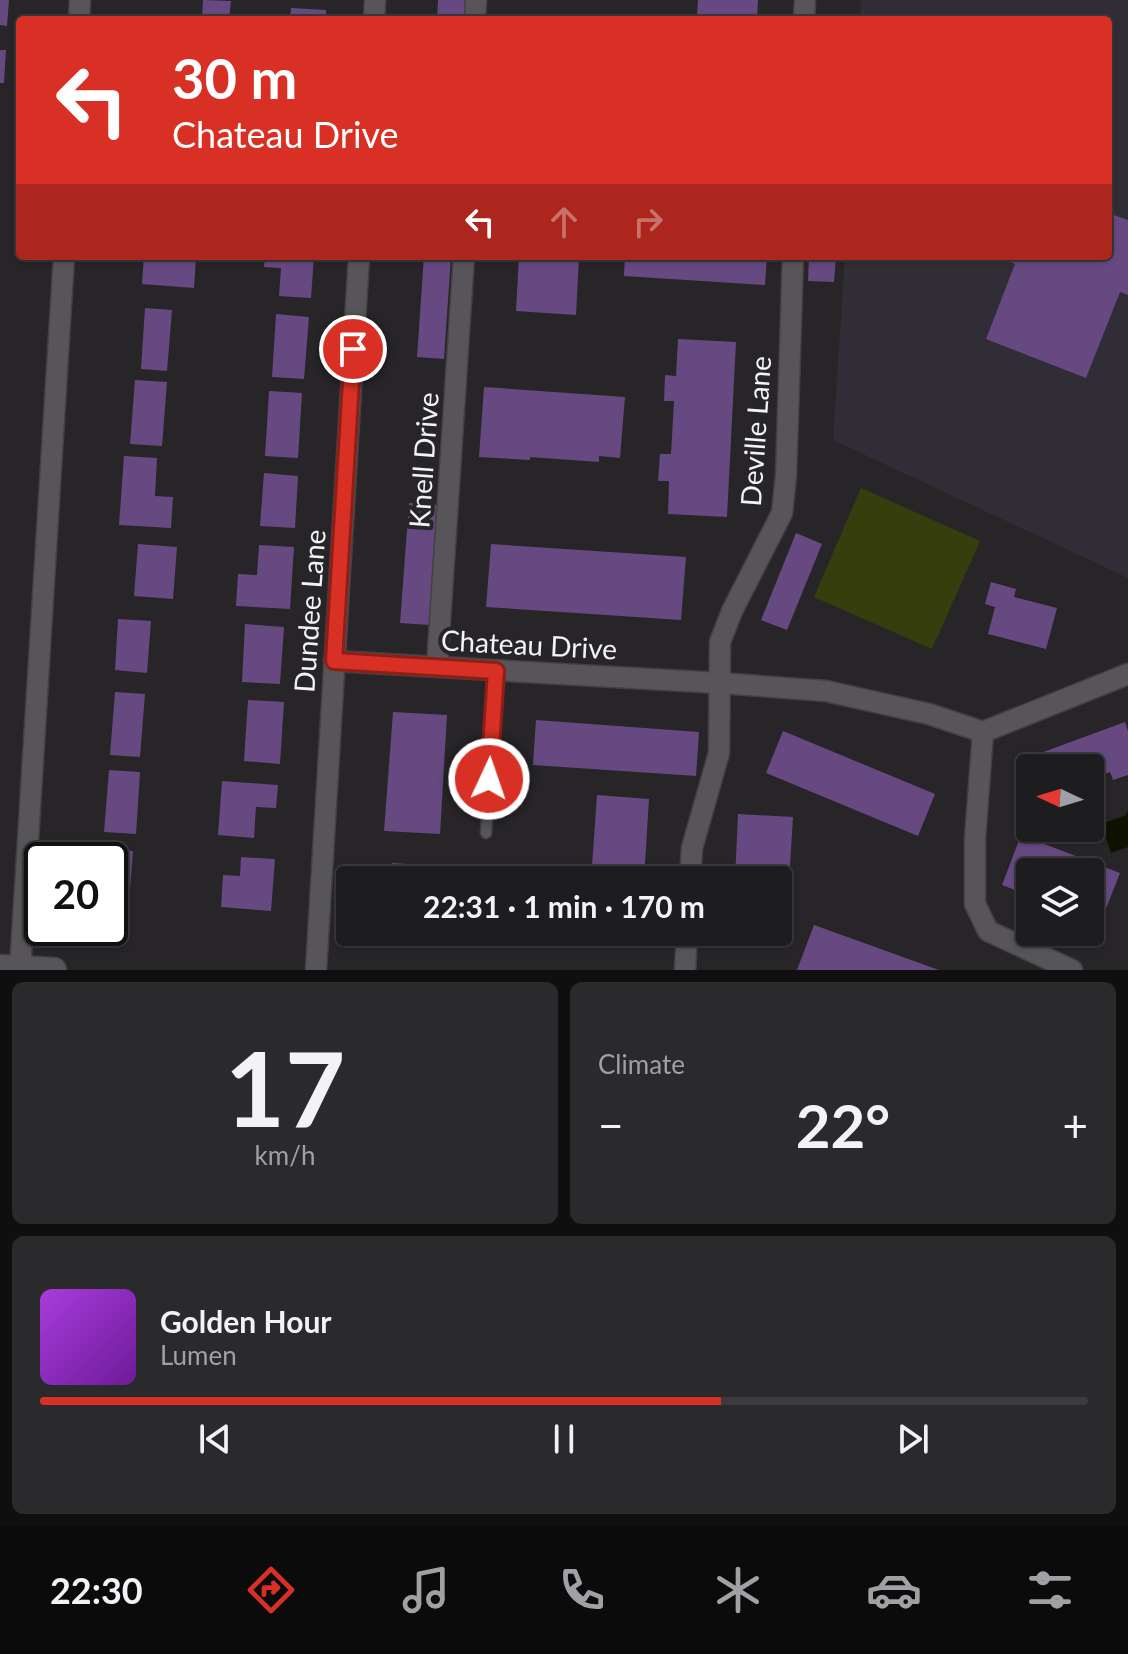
<!DOCTYPE html>
<meta charset="utf-8">
<style>
body{margin:0;font-family:Lato,sans-serif;background:#2a292b;color:#f1f3f6;height:100vh;display:flex;flex-direction:column;font-size:30px;white-space:nowrap}
*{box-sizing:border-box;margin:0}
p{font-size:26px;color:#a0a1a4}
.icon{flex:none;width:44px;height:44px;fill:none;stroke:currentColor;stroke-width:2;stroke-linecap:round;stroke-linejoin:round}
.map{position:relative;height:970px;overflow:hidden}
.details{display:flex;flex-direction:column;gap:12px;padding:12px;background:#100f10;flex:1}
.details>*{flex:none}
.guide{position:absolute;left:16px;top:16px;width:1096px;height:244px;border-radius:8px;box-shadow:0 2px 6px #0004,0 0 0 2px #3b3a3c;background:#d93025;color:#fff;overflow:hidden}
.needle{width:52px;rotate:274deg}
.buttons{position:absolute;left:1016px;top:754px;display:grid;gap:16px}
.buttons a{display:grid;place-items:center;width:88px;height:88px;border-radius:8px;background:#1d1c1e;box-shadow:0 2px 6px #0004,0 0 0 2px #3b3a3c;font-size:40px}
.speed{position:absolute;left:24px;top:842px;display:flex;gap:16px;font-size:40px;font-weight:700;text-align:center}
.speed>*{display:grid;place-content:center;width:104px;height:104px;border-radius:50%;background:#1d1c1e;box-shadow:0 2px 6px #0004,0 0 0 2px #3b3a3c;line-height:1}
.speed .limit{border:4px solid #111;border-radius:12px;background:#fff;color:#111}
.pin{position:absolute;display:grid;place-items:center;width:68px;height:68px;color:#fff;margin:-34px;border:4px solid #fff;border-radius:50%;box-shadow:0 2px 8px #0007}
.me{position:absolute;width:88px;margin:-44px;rotate:3deg;stroke-linejoin:round;filter:drop-shadow(0 0 6px #0008)}
.turn{display:flex;align-items:center;gap:28px;height:168px;padding:0 24px;font-size:36px}
.turn .icon{width:104px;height:104px;stroke-width:2.5}
.turn b{display:block;font-size:56px;line-height:68px}
.lanes{display:flex;align-items:center;height:76px;padding:0 24px;background:#0003;justify-content:center;gap:40px;direction:ltr}
.lanes .off{opacity:.35}
.big{font-size:60px;font-weight:700;line-height:1.1}
.details .card{flex:1;display:flex;flex-direction:column;justify-content:center;gap:12px;min-width:0;padding:0 28px;border-radius:12px;background:#2a292b}
.details .dial{align-items:center;gap:0}
.dial b{font-size:104px;line-height:1}
.song{display:flex;align-items:center;gap:24px}
.cover{width:96px;height:96px;border-radius:12px;background:linear-gradient(135deg,hsl(280 70% 55%),hsl(280 70% 35%))}
.played{height:8px;border-radius:4px;background:linear-gradient(90deg,#d93025 65%,#3b3a3c 65%)}
.keys{display:flex;justify-content:space-around;direction:ltr}
.heat{display:flex;justify-content:space-between;align-items:center;font-size:44px;direction:ltr}
.details .tiles{flex:1;display:grid;gap:12px;grid-template-columns:1fr 1fr}
.card:last-child{grid-column:span 2}
.trip{position:absolute;left:336px;top:866px;width:456px;height:80px;border-radius:8px;background:#1d1c1e;box-shadow:0 2px 6px #0004,0 0 0 2px #3b3a3c;font-weight:700;line-height:80px;text-align:center}
.tab-bar{display:flex;height:128px;justify-content:space-around;align-items:center;background:#0c0b0c;color:#a0a1a4}
.tab-bar .icon{width:56px;height:56px}
.tab-bar .on{color:#d93025}
.tab-bar b{font-size:36px;color:#f1f3f6}
.map>svg:first-child{display:block}
.built{fill:#312d36}
.green{fill:#373e0d}
.water{fill:#0f1201}
.building{fill:#674982}
.lines{fill:none;stroke-linecap:round;stroke-linejoin:round}
.service-casing{stroke:#424043;stroke-width:13}
.minor-casing{stroke:#424043;stroke-width:23}
.tertiary-casing{stroke:#424043;stroke-width:27}
.service{stroke:#575559;stroke-width:10}
.minor{stroke:#575559;stroke-width:20}
.tertiary{stroke:#575559;stroke-width:24}
.route-casing{stroke:#8d1f18;stroke-width:20}
.route{stroke:#d93025;stroke-width:14}
.labels{text-anchor:middle;dominant-baseline:central;stroke-width:8;stroke-linejoin:round;paint-order:stroke}
.street-label{font-size:28px;fill:#f3f2f4;stroke:#272528}
</style>
<div class="map">
<svg width="1128" height="970" viewBox="0 0 1128 970">
<rect width="100%" height="100%" fill="#272528"/>
<path class="built" d="M861,0H1128V578L833,440L845,256H1108V20H860Z"/>
<path class="green" d="M861,488L980,541L932,649L814,597Z"/>
<path class="water" d="M1128,810V847L1111,853L1101,824L1126,815Z"/>
<g class="building">
<path d="M0,0H9L7,26L0,25Z"/>
<path d="M203,0L231,1L229,20H202Z"/>
<path d="M438,0H466L465,20H437Z"/>
<path d="M698,0H758L757,20H687L688,14L697,15Z"/>
<path d="M291,8L326,10V20H290Z"/>
<path d="M157,14L189,16V20H156Z"/>
<path d="M0,50H6L4,83H0Z"/>
<path d="M1108,213L1128,220V295L1120,292L1086,378L986,339L1015,264L996,256H1108Z"/>
<path d="M144,256H196L194,288L142,284Z"/>
<path d="M265,256H314L311,298L279,296L281,268L264,267Z"/>
<path d="M424,256H451L444,359L417,357Z"/>
<path d="M519,256H579L576,315L516,311Z"/>
<path d="M625,256H767L765,285L624,276Z"/>
<path d="M809,256H836L834,282L808,281Z"/>
<path d="M145,308L172,310L167,371L141,369Z"/>
<path d="M276,314L309,317L304,379L272,377Z"/>
<path d="M678,339L736,342L727,517L668,514L669,481H658L660,454H671L674,401H664L665,375L676,376Z"/>
<path d="M135,380L167,382L162,446L130,444Z"/>
<path d="M484,387L625,397L620,458L599,456V462L530,457V460L479,457Z"/>
<path d="M269,391L302,393L298,458L265,456Z"/>
<path d="M124,456L157,458L155,496L173,497L171,528L119,525Z"/>
<path d="M264,473L298,476L295,528L260,526Z"/>
<path d="M409,503L437,505L429,625L400,623Z"/>
<path d="M796,533L822,544L787,630L761,620Z"/>
<path d="M138,544L177,547L173,599L134,596Z"/>
<path d="M491,544L686,557L681,620L486,607Z"/>
<path d="M259,545L294,547L290,609L236,606L238,574L257,575Z"/>
<path d="M991,582L1016,589L1014,597L1057,608L1046,649L988,634L995,607L985,604Z"/>
<path d="M118,619L151,621L147,673L115,670Z"/>
<path d="M245,624L284,627L280,684L242,682Z"/>
<path d="M115,692L145,694L140,757L110,755Z"/>
<path d="M248,700L284,702L280,764L244,761Z"/>
<path d="M393,712L447,715L440,834L384,831Z"/>
<path d="M536,720L699,732L696,776L533,765Z"/>
<path d="M1125,722L1128,731V775L1113,780L1110,772L1090,779V768H1043L1038,754Z"/>
<path d="M783,731L935,794L918,836L766,773Z"/>
<path d="M109,770L140,772L136,834L104,832Z"/>
<path d="M222,781L278,785L276,808L256,807L254,838L218,835Z"/>
<path d="M597,795L649,799L644,880H591Z"/>
<path d="M738,814L793,817L786,930H778V880H735Z"/>
<path d="M1021,835L1120,873L1100,924L1090,920V872H1030V896L1002,885Z"/>
<path d="M102,849L133,851L129,902L110,901V860H101Z"/>
<path d="M241,857L275,859L271,911L221,907L223,875L240,876Z"/>
<path d="M392,863L567,874V880H390Z"/>
<path d="M814,925L939,970H797Z"/>
</g>
<g class="lines">
<defs>
<path id="service" d="M486,833L496,671"/>
<g id="minor">
<path d="M79,20L80,0"/>
<path d="M374,20L375,0"/>
<path d="M475,20L476,0"/>
<path d="M804,20L805,0"/>
<path d="M334,661L720,683L826,691L929,714L983,732L1128,674"/>
<path d="M437,667L464,256"/>
<path d="M983,732L975,839V904L988,931L1072,970"/>
<path d="M690,880L692,848L719,753L720,642L732,611L782,513L786,476L793,256"/>
<path d="M20,970L64,256"/>
<path d="M316,970L359,256"/>
<path d="M685,970L687,932"/>
</g>
<path id="tertiary" d="M0,967L54,970"/>
</defs>
<use href="#service" class="service-casing"/>
<use href="#minor" class="minor-casing"/>
<use href="#tertiary" class="tertiary-casing"/>
<use href="#service" class="service"/>
<use href="#minor" class="minor"/>
<use href="#tertiary" class="tertiary"/>
</g>
<g class="lines">
<defs>
<path id="route" d="M353,349L334,661L496,671L489,779"/>
</defs>
<use href="#route" class="route-casing"/>
<use href="#route" class="route"/>
</g>
<g class="labels">
<g class="street-label">
<text transform="translate(755 431) rotate(-86)">Deville Lane</text>
<text transform="translate(423 460) rotate(-86)">Knell Drive</text>
<text transform="translate(309 611) rotate(-86)">Dundee Lane</text>
<text transform="translate(529 644) rotate(3)">Chateau Drive</text>
</g>
</g>
</svg>
<div class="buttons">
<a><svg class="needle" viewBox="-14 -14 28 28"><path d="M0-13l5 13h-10z" fill="#e53935"/><path d="M0 13l5-13h-10z" fill="#a0a1a4"/></svg></a>
<a><svg class="icon" aria-label="layers" viewBox="0 0 24 24"><path d="M12 4l9 5-9 5-9-5zM3 14l9 5 9-5"/></svg></a>
</div>
<div class="speed"><div class="limit">20</div></div>
<div class="pin" style="left:353px;top:349px;background:#d93025"><svg class="icon" aria-label="arrive" viewBox="0 0 24 24"><path d="M6 21V4h12l-3 4 3 4H6"/></svg></div>
<svg class="me" style="left:489px;top:779px" viewBox="-20 -20 40 40"><circle r="17" fill="#d93025" stroke="#fff" stroke-width="3"/><path d="M0-11L8 9 0 5-8 9z" fill="#fff"/></svg>
<div class="trip">22:31 · 1 min · 170 m</div>
<div class="guide">
<div class="turn"><svg class="icon" aria-label="left" viewBox="0 0 24 24"><path d="M17 20v-9H6M10 6l-5 5 5 5"/></svg><div><b>30 m</b>Chateau Drive</div></div>
<div class="lanes"><svg class="icon" aria-label="left" viewBox="0 0 24 24"><path d="M17 20v-9H6M10 6l-5 5 5 5"/></svg><svg class="icon off" aria-label="ahead" viewBox="0 0 24 24"><path d="M12 20V5M6 11l6-6 6 6"/></svg><svg class="icon off" aria-label="right" viewBox="0 0 24 24"><path d="M7 20v-9h11M14 6l5 5-5 5"/></svg></div>
</div>
</div>
<section class="details">
<div class="tiles">
<div class="card dial"><b>17</b><p>km/h</p></div>
<div class="card"><p>Climate</p>
<div class="heat"><a>−</a><b class="big">22°</b><a>+</a></div>
</div>
<div class="card">
<div class="song"><i class="cover"></i><div><b>Golden Hour</b><p>Lumen</p></div></div>
<div class="played"></div>
<div class="keys"><svg class="icon" aria-label="previous" viewBox="0 0 24 24"><path d="M18 5L8 12l10 7zM5 5v14"/></svg><svg class="icon" aria-label="pause" viewBox="0 0 24 24"><path d="M8 5v14M16 5v14"/></svg><svg class="icon" aria-label="next" viewBox="0 0 24 24"><path d="M6 5l10 7-10 7zM19 5v14"/></svg></div>
</div>
</div>
</section>
<nav class="tab-bar">
<b>22:30</b>
<svg class="icon on" aria-label="directions" viewBox="0 0 24 24"><path d="M12 3l9 9-9 9-9-9zM9 14v-3h6M13 9l2 2-2 2"/></svg>
<svg class="icon" aria-label="music" viewBox="0 0 24 24"><path d="M9 18V5l10-2v13"/><circle cx="6" cy="18" r="3"/><circle cx="16" cy="16" r="3"/></svg>
<svg class="icon" aria-label="phone" viewBox="0 0 24 24"><path d="M5 4h4l2 5-3 2q2 4 5 5l2-3 5 2v4C11 20 4 13 5 4z"/></svg>
<svg class="icon" aria-label="climate" viewBox="0 0 24 24"><path d="M12 3v18M4 7l16 10M4 17L20 7"/></svg>
<svg class="icon" aria-label="car" viewBox="0 0 24 24"><path d="M5 17H2v-5l4-1 3-4h7l3 4 3 1v5h-3M9 17h6M6 11h13"/><circle cx="7" cy="17" r="2"/><circle cx="17" cy="17" r="2"/></svg>
<svg class="icon" aria-label="filters" viewBox="0 0 24 24"><path d="M4 7h16M4 17h16"/><circle cx="9" cy="7" r="2"/><circle cx="15" cy="17" r="2"/></svg>
</nav>
